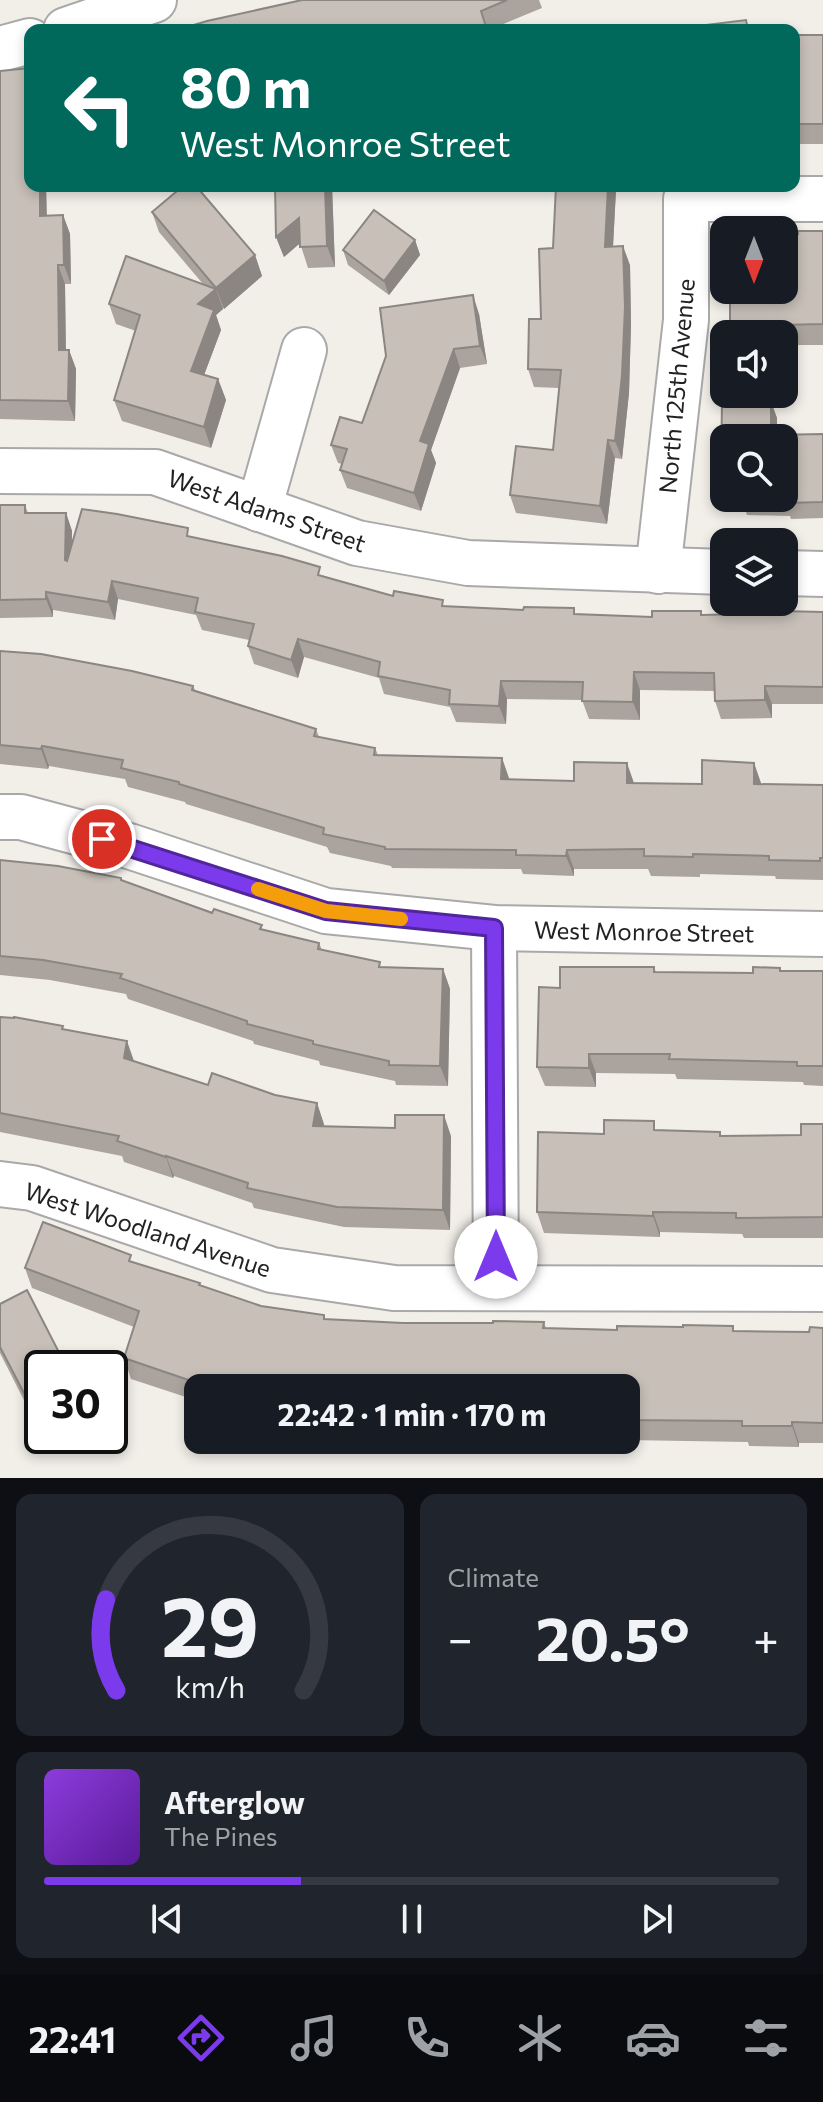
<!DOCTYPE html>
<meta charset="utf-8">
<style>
body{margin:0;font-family:Commissioner,sans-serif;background:#20242c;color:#f1f3f6;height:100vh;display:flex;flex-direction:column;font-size:30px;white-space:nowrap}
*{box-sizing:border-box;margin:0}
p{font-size:26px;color:#9ea1a6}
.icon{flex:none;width:44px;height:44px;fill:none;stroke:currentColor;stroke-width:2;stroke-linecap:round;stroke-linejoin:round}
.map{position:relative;height:1478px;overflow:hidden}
.drawer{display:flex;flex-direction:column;gap:16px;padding:16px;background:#0d0f14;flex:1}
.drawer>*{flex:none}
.banner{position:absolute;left:24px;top:24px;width:776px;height:168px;border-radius:16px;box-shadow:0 4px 12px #0003;background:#00695c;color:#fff;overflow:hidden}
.needle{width:52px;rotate:180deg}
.tools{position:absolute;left:710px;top:216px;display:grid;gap:16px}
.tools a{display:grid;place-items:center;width:88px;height:88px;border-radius:16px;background:#171b24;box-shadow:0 4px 12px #0003;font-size:40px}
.speed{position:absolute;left:24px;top:1350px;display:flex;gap:16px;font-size:40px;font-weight:700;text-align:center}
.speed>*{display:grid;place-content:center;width:104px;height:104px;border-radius:50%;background:#171b24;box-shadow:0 4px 12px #0003;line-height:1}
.speed .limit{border:4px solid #111;border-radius:12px;background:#fff;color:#111}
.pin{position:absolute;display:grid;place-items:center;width:68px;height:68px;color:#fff;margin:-34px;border:4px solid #fff;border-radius:50%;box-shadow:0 2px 8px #0007}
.me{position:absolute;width:88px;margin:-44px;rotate:0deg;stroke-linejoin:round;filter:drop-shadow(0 0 6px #0008)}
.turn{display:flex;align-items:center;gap:28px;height:168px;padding:0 24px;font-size:36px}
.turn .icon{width:104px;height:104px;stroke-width:2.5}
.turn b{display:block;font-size:56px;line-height:68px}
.big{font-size:60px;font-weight:700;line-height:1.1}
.drawer .widget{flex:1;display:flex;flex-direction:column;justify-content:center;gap:12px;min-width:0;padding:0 28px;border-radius:16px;background:#20242c}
.drawer .dial{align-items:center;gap:0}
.dial svg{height:208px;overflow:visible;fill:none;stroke:#363941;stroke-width:7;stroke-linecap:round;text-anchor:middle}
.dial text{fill:#f1f3f6;stroke:none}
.song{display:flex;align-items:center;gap:24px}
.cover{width:96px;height:96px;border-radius:12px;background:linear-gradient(135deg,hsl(270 70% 55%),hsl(270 70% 35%))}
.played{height:8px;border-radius:4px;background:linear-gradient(90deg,#7c3aed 35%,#363941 35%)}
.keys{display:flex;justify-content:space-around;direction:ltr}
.heat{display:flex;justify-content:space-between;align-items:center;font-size:44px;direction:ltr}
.drawer .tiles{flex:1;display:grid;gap:16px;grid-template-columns:1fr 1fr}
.widget:last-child{grid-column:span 2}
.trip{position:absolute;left:184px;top:1374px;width:456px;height:80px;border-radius:16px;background:#171b24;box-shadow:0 4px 12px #0003;font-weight:700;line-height:80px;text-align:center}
.tabs{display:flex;height:128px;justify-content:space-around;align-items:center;background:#090b0e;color:#9ea1a6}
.tabs .icon{width:56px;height:56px}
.tabs .selected{color:#7c3aed}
.tabs b{font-size:36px;color:#f1f3f6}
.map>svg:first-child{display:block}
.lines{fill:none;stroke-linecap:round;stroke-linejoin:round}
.minor-casing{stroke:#a9a9a9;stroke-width:48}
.minor{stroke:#fff;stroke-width:44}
.wall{fill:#aba49e}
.shaded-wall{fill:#8b8681}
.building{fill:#c7bfb8;stroke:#8b8681;stroke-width:2}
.route-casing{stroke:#51269a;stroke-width:20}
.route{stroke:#7c3aed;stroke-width:14}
.slow{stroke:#f59e0b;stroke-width:14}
.labels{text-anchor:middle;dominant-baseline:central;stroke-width:7;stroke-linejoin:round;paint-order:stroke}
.street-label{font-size:24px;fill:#222;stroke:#fff}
</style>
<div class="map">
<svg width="823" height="1478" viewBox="0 0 823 1478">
<rect width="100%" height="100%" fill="#f2efe9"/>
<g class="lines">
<defs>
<g id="minor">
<path d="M66,30L154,0"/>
<path d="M0,49L30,41"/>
<path d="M0,471L155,472L357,543L468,563L724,572"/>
<path d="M259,509L304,350"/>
<path d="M658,571L686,320V199H823"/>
<path d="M784,573L823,574"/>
<path d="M0,817H21L129,846L326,911L494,928L823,934"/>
<path d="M494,928L496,1287"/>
<path d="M0,1184L32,1188L272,1270L394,1288L823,1289"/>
</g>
</defs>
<use href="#minor" class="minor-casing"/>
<use href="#minor" class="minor"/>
</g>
<g class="wall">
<path d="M302,0H539L542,8L489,30H177Z"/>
<rect x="794" y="35" width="29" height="109"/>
<path d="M0,71L30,186H46L47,215H63L70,234L71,284H65L66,350H69L76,369L75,421L0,419Z"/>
<path d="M275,186H332L335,267L308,268L300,243L284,257L276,237Z"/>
<path d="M616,190L613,247L630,265L631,325L629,393L622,459L615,458L607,524L516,513L510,495L553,450L559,388L534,387L528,369L541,319L553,248Z"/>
<path d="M152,212L255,255L262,276L224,309L223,307V309L216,315L221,330L204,375L218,379L226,400L211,448L122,421L114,400L136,331L116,324L109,304L203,284L159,232Z"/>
<path d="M823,231V345H788V350H784V334H731L730,331L798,234Z"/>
<path d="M415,240L420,255L389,295L348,265L343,250Z"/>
<path d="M479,314L487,364L460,368L431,450L436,463L421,511L347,488L340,470L342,464L338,463L331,445L362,423Z"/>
<path d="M722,401L771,402L777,418V435L823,434V518L791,519L790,516L747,515L741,498H784V438H724V480L721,471Z"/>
<path d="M0,505H25L28,513H66L72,531V543L191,537L393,596L446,606L576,615L652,617L823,612V704H772V718L721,719L715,701L714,691L640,690V720L589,719L582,700L507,699L506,724L456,722L450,707L384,694L379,678L304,657L298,678L254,664L248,646L249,640L202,630L196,615L118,599L115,620L53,610V617L0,618Z"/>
<path d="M0,651L193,686L195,690L316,729L319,737L375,748L378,755L502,758L509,780L702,784L754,763L761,784L823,785V880L776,879L775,876L700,874V877L651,876L648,869H574V876L523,874L521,869L392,868L391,866L330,853L327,847L186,804L185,802L128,787L125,779L49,766L48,769L0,764Z"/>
<path d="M0,860L121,878L122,881L263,929L319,943L322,950L382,967L443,969L450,989L448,1086L396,1085L395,1081L320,1065L319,1061L254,1044L253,1041L128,999L126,994L50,980L0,975Z"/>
<path d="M654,967L656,972L753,973L823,971V1086L804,1085L803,1082L677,1079L675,1074L596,1073V1087L545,1086L537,1067L560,988Z"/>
<path d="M0,1017L64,1030L134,1061L208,1085L275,1095L317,1103L324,1126L451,1136L450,1230L344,1227L254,1208L252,1203L174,1176L173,1178L124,1162L122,1156L0,1132Z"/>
<path d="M823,1124V1238H744L742,1234L660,1232V1237L544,1233L537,1212L604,1134L657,1131L721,1136L801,1135Z"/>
<path d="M133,1262L261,1306L326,1319L403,1323L544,1322L546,1328L809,1332L823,1328V1443H799V1447L749,1446L748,1442L626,1440V1388H198V1401L131,1379L124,1358L134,1327L32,1288L25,1268Z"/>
<path d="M0,1304L42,1368V1413L33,1418L0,1353Z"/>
<path d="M562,1440H610V1443L562,1442Z"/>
</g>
<g class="shaded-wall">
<path d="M40,186H46L47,235L40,216Z"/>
<path d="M325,186H332L335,267L327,246Z"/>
<path d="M608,186H617L616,190L612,265L605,247Z"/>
<path d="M63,215L70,234L71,284L64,265Z"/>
<path d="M299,218L306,238L284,257L276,237Z"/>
<path d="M415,240L420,255L389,295L384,281Z"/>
<path d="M623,246L630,265L631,325L629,393L622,459L615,441Z"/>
<path d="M255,255L262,276L224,309L216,288Z"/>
<path d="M58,265L65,284L66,369L59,350Z"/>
<path d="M216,289L223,309L216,315L221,330L198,391L191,371L198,304Z"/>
<path d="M473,295L479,314L487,364L480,346Z"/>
<path d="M781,325L788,345V350L784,338V334H783L781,330Z"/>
<path d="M454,349L460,368L431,450L436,463L421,511L414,493L420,441Z"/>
<path d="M69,350L76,369L75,421L68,401Z"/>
<path d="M218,379L226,400L211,448L204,427Z"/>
<path d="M771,402L777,418V438L771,435Z"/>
<path d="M608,440L615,458L607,524L600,506Z"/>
<path d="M66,513L72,531L71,578L65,560Z"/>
<path d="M112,581L118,599L115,620L108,602Z"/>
<path d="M46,592L53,610V617L46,599Z"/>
<path d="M298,639L304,657L298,678L291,660Z"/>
<path d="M634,672L640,690V720L633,702Z"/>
<path d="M501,681L507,699L506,724L499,706Z"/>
<path d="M765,686L772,704V718L765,700Z"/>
<path d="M42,746L49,766L48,769L41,749Z"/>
<path d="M502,758L509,778L508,799L501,779Z"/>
<path d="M627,763L634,783H627Z"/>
<path d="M754,763L761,783V804L754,784Z"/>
<path d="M567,850L574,869V876L566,856Z"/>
<path d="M443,969L450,989L448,1086L440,1066Z"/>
<path d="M127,1041L134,1061L124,1058Z"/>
<path d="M589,1054L596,1073V1087L589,1068Z"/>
<path d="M317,1103L324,1124L320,1146L313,1126Z"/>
<path d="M444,1115L451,1136L450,1230L443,1210Z"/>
<path d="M166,1156L174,1176L173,1178L166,1157Z"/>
<path d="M653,1212L660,1232V1237L653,1216Z"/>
<path d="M792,1422L799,1443V1447L792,1426Z"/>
</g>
<g class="building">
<path d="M302,0H507L481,11L487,30H177L207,21Z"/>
<path d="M746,20L748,30H698L697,26Z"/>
<rect x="794" y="35" width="29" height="89"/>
<path d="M30,68V186H40V216L63,215L64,265H58L59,350H69L68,401L0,400V71Z"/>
<path d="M183,186H196L255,255L216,288L152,212Z"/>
<path d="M275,186H325L327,246L300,247L299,218L276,237Z"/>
<path d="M556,186H608L605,247L623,246L625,307L622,375L615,441L608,440L600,506L510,495L516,446L553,450L561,370L528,369L529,319H541L539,249L553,248Z"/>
<path d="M374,210L415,240L384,281L343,250Z"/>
<path d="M798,231H823V324L781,325V330L730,331V290H784V234H798Z"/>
<path d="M126,256L216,289L198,304L214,310L191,371L218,379L204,427L114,400L140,315L109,304Z"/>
<path d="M473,295L480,346L454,349L420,441L429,444L414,493L340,470L347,449L331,445L340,417L362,423L386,356L380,308Z"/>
<path d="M722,401L771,402V435L823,434V502L785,503V500L741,499V498H784V438H724V471H721Z"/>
<path d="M0,505H25V513H66L65,560L67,561L82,509L117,514L188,528L187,536L282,556L320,567L318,575L393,596L394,591L443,600L442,606L523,610L524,607L574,608V614L652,617V611H701V615L782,613V611L823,612V687L765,686V700L715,701L714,673L634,672L633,702L582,701L583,682L501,681L499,706L449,704L450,690L378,676L380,662L298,639L291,660L248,646L254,624L195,612L198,598L112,581L108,602L46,592V599L0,600Z"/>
<path d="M0,651L41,654L132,671L193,686L192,690L316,729L314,736L375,748L374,755L502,758L501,779L574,781V762L627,763V783L702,784V760L754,763V784L823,785V858H820V861L769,860V856L693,854V857L644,856V849L567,850L566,856L516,855V850L385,849V847L323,834L324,828L179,784V782L121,768L123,760L42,746L41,749L0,745Z"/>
<path d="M0,860L58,866L121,878V880L212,913L214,909L262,925L260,929L319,943L318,949L380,962L379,967L443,969L440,1066L389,1065V1061L313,1044V1041L247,1024V1021L120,978L122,974L43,960L0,956Z"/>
<path d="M560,967H654V972L753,973V967L780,968V971H823V1066H797V1062L669,1059L670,1054H589V1068L537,1067L539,987L560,988Z"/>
<path d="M0,1017L14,1018V1017L63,1026L62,1029L127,1041L124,1058L208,1085L212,1073L275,1095L317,1103L313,1126L395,1128V1115H444L443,1210L337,1207L247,1188L248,1183L166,1156V1157L117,1141L119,1136L0,1113Z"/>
<path d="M604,1120L654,1121V1130L720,1132V1136L801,1135V1124H823V1217L736,1218V1213L653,1212V1216L537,1212L538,1132L604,1134Z"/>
<path d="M43,1222L131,1255L129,1261L200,1283L199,1285L261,1306L324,1315V1319L403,1323H493V1321L544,1322L543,1328L617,1330V1326L683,1327V1325L733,1326V1331L809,1332L810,1327L823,1328V1423L792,1422V1426H742V1421L626,1420V1388H212L124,1358L139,1311L25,1268Z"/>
<path d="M27,1290L67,1368H42V1389L26,1397L0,1347V1304Z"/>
</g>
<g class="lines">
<defs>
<path id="route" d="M102,839L326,911L494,928L496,1257"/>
</defs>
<use href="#route" class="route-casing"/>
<use href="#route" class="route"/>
<path class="slow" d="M258,889L326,911L401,919"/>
</g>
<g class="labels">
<g class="street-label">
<text transform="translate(676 386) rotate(-85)">North 125th Avenue</text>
<text transform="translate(267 510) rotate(19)">West Adams Street</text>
<text transform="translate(644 931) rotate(1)">West Monroe Street</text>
<text transform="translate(148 1229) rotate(18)">West Woodland Avenue</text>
</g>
</g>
</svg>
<div class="tools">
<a><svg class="needle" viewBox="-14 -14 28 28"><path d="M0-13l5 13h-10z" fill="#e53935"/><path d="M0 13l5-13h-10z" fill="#9ea1a6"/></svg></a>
<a><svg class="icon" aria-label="sound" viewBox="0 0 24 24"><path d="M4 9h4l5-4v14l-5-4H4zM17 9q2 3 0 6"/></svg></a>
<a><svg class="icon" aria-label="search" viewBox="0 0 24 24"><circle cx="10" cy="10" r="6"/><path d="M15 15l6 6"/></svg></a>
<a><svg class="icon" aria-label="layers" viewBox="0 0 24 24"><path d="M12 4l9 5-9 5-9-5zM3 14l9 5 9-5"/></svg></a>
</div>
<div class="speed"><div class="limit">30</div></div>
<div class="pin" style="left:102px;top:839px;background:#d93025"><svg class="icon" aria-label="arrive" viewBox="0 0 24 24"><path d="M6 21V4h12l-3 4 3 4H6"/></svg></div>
<svg class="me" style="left:496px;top:1257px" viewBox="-20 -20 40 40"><circle r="19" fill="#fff"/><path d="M0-13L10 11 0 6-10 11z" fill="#7c3aed"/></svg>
<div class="trip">22:42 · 1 min · 170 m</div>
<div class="banner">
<div class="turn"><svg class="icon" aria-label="left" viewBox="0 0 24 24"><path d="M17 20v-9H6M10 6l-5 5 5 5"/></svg><div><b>80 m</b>West Monroe Street</div></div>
</div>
</div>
<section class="drawer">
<div class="tiles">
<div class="widget dial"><svg viewBox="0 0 100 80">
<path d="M14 69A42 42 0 1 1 86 69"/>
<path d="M14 69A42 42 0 0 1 10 34" stroke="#7c3aed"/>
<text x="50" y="56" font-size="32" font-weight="700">29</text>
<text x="50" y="72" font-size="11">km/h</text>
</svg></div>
<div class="widget"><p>Climate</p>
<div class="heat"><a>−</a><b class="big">20.5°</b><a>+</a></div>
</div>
<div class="widget">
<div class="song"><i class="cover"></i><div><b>Afterglow</b><p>The Pines</p></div></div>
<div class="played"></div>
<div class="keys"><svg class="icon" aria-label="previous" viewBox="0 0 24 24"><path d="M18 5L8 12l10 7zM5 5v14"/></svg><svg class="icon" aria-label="pause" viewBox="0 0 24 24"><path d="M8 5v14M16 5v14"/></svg><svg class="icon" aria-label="next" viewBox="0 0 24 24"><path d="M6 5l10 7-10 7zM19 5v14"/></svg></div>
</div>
</div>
</section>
<nav class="tabs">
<b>22:41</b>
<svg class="icon selected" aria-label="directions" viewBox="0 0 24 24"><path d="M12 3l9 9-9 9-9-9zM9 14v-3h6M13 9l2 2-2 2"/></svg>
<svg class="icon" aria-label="music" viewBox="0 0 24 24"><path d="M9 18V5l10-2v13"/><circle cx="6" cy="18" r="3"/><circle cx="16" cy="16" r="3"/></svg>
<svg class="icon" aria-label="phone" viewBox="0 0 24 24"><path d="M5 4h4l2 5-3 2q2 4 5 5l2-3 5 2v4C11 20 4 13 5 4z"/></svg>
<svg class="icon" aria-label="climate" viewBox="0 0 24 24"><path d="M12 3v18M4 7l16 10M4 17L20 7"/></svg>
<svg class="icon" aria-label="car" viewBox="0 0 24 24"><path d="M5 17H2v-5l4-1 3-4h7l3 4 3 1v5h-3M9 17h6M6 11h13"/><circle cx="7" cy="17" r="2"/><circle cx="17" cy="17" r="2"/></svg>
<svg class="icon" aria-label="filters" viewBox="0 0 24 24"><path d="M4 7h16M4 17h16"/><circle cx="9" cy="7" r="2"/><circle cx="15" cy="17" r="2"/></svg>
</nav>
